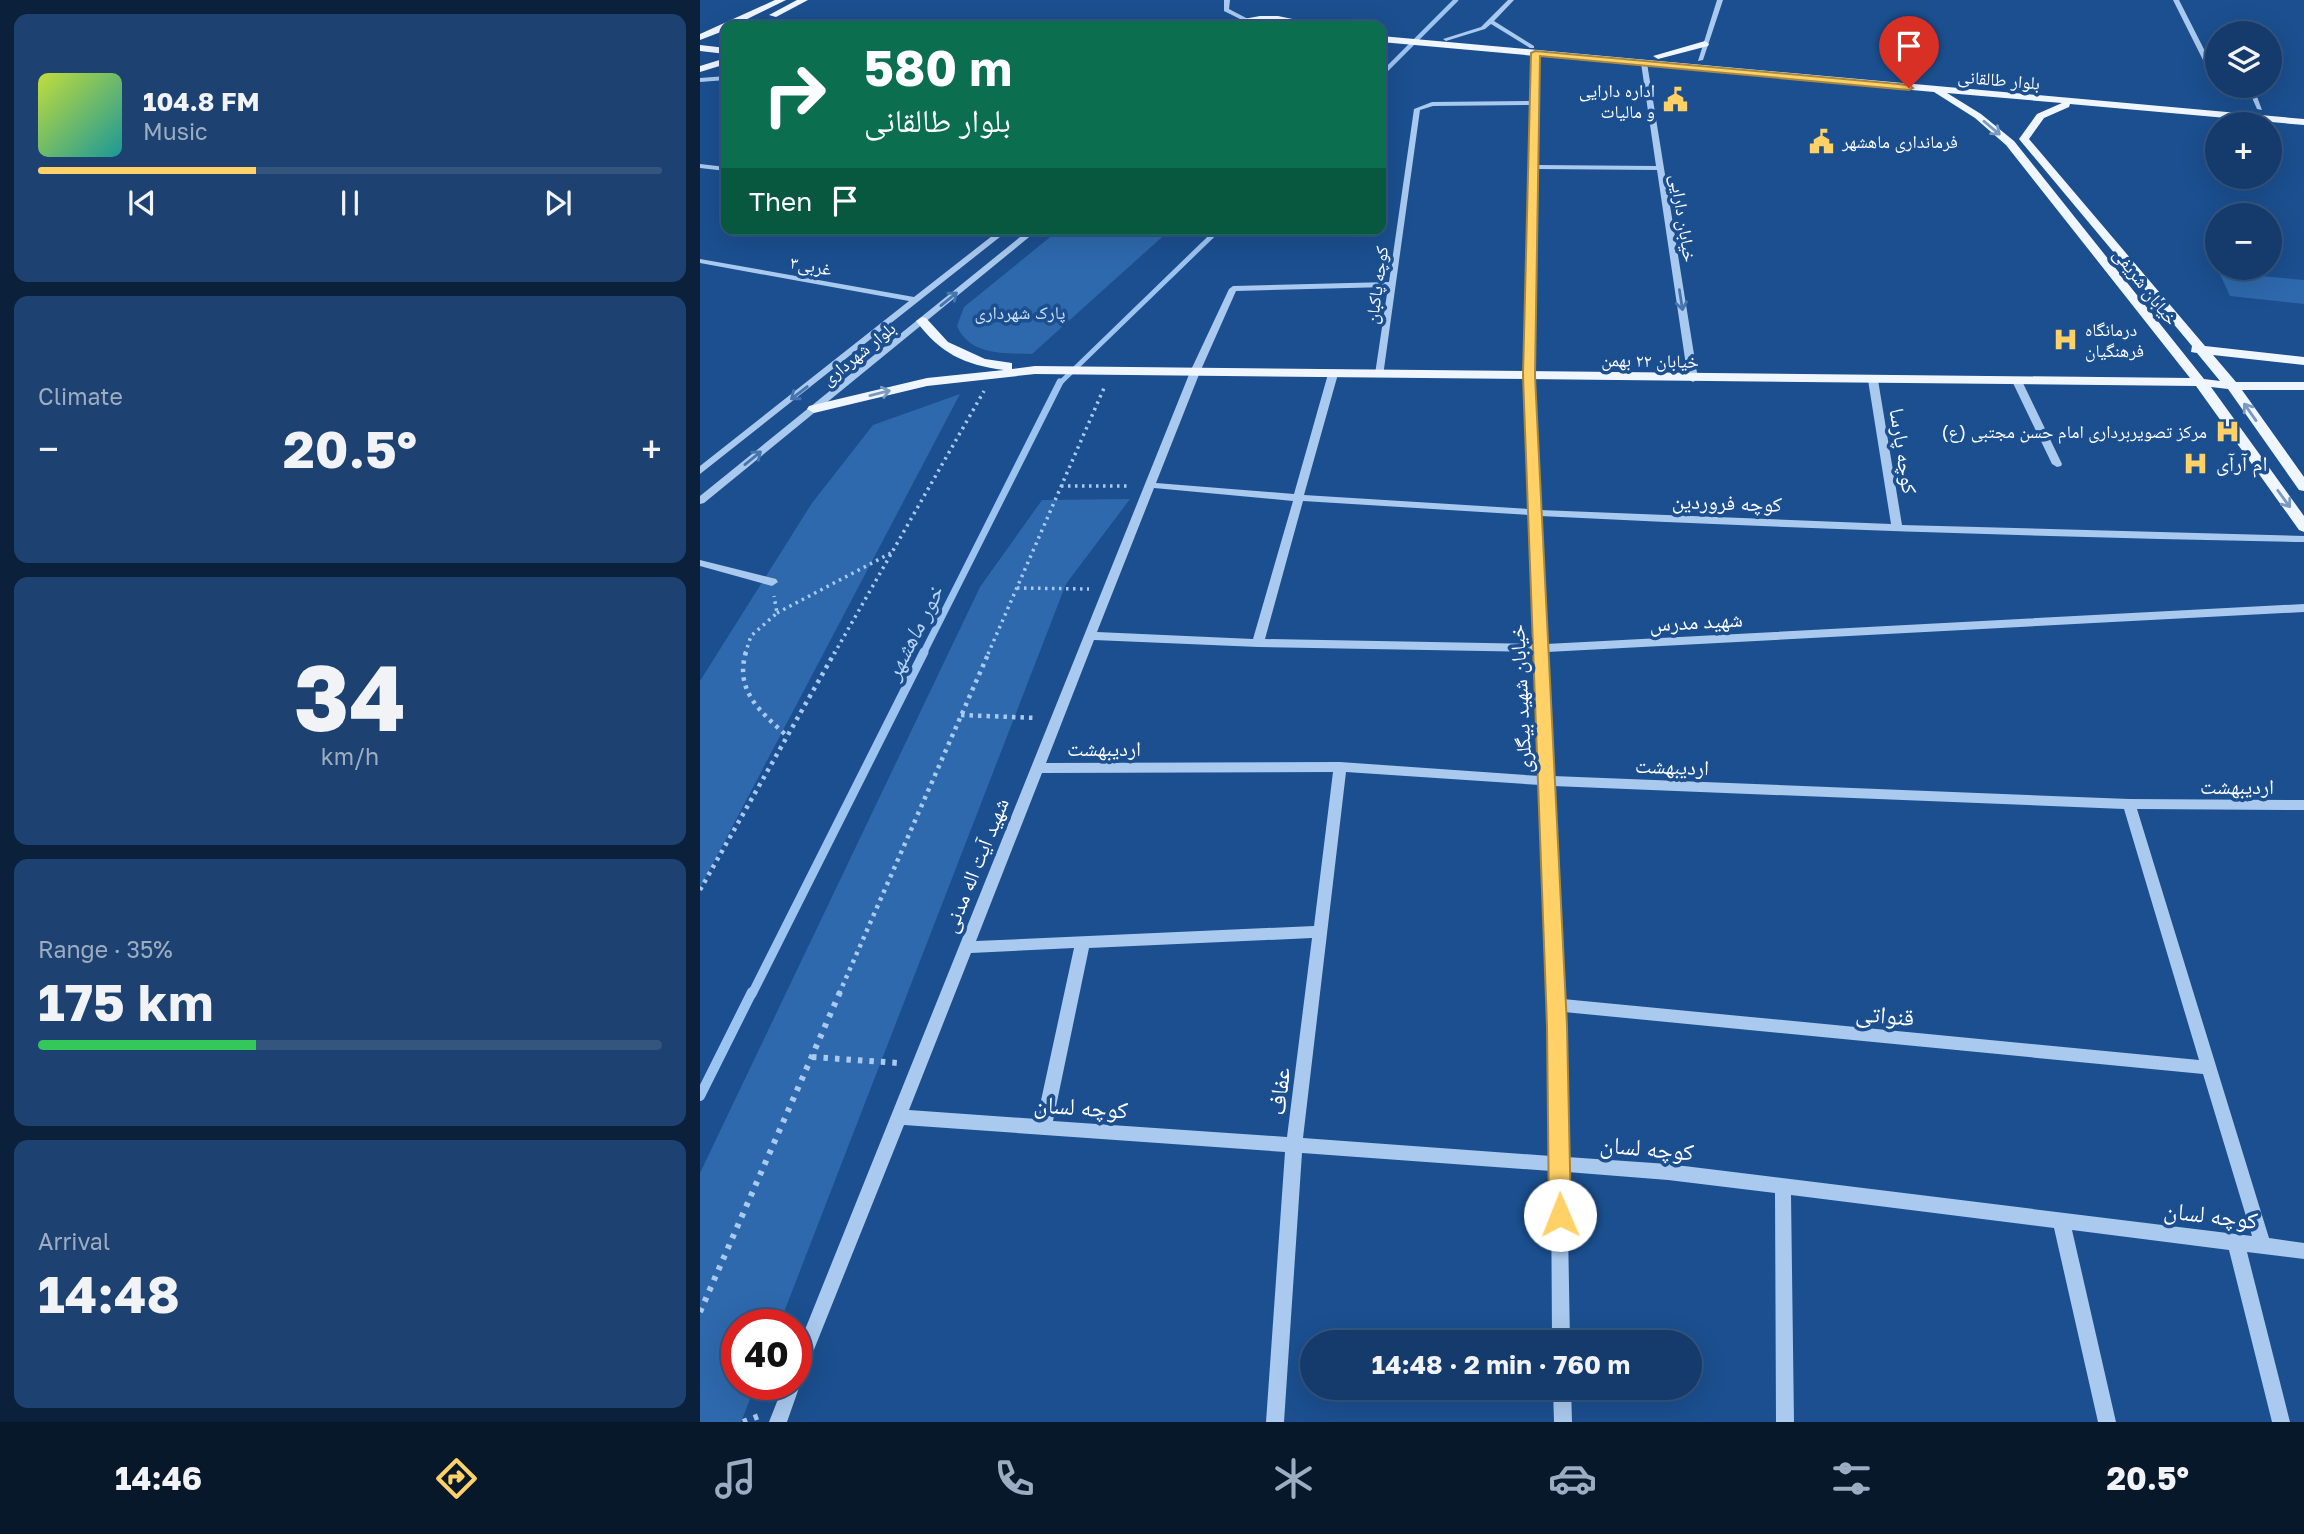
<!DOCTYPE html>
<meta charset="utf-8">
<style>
body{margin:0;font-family:"Golos Text","Noto Naskh Arabic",sans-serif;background:#1d4271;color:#f1f3f6;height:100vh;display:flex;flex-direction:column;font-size:26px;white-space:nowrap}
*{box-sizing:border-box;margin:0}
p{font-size:23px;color:#9dadc1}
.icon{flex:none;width:38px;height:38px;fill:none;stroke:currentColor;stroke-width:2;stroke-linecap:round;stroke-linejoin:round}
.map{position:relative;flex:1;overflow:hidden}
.sheet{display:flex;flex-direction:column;gap:14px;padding:14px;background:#0b203b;width:700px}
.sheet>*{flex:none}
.banner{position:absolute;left:21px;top:21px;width:665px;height:214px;border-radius:14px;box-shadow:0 7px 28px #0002,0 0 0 2px #33557e;background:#0b6e4f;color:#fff;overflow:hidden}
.fabs{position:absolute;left:1505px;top:21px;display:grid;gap:14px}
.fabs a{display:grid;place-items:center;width:77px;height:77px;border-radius:50%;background:#143b6b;box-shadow:0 7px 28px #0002,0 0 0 2px #33557e;font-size:35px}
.speed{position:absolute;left:21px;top:1309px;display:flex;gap:14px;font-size:35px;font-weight:700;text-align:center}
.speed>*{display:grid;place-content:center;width:91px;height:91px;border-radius:50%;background:#143b6b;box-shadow:0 7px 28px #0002,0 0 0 2px #33557e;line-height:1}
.speed .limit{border:10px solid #d22;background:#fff;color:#111}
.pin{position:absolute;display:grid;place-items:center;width:60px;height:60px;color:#fff;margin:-72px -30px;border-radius:50% 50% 50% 0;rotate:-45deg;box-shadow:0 0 7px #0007}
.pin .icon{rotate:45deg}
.me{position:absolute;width:77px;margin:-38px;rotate:359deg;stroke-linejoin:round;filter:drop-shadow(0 0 5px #0008)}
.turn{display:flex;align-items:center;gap:24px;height:147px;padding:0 28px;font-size:32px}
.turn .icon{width:91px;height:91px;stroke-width:2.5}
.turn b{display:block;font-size:49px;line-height:60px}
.then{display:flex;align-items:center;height:66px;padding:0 28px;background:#0003;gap:14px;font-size:26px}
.big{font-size:52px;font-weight:700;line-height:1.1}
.sheet .widget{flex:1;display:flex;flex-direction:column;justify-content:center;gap:10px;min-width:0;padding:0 24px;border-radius:14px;background:#1d4271}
.sheet .dial{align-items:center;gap:0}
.dial b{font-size:91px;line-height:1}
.song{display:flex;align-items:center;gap:21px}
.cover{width:84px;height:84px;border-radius:10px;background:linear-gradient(135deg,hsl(70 70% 55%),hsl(180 70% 35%))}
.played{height:7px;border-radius:4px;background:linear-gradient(90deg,#ffd166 35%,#33557e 35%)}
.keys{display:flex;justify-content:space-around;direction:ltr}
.heat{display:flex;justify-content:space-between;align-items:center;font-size:38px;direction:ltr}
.charge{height:10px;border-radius:5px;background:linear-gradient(90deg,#34c759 35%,#33557e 0)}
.trip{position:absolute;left:600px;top:1330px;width:402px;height:70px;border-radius:35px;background:#143b6b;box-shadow:0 7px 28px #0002,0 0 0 2px #33557e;font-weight:700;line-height:70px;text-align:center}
.dock{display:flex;height:112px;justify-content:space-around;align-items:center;background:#08182b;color:#9dadc1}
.dock .icon{width:49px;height:49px}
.dock .selected{color:#ffd166}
.dock b{font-size:32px;color:#f1f3f6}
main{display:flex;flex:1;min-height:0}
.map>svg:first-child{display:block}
.green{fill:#2e69ad}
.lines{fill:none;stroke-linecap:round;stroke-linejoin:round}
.stream-far4{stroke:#9cc4f0;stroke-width:4.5}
.stream-far3{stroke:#9cc4f0;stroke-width:5}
.stream-far2{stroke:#9cc4f0;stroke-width:7}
.stream-far1{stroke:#9cc4f0;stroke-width:9}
.stream{stroke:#9cc4f0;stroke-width:10}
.path-far2{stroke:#a9c9ee;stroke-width:3.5;stroke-dasharray:2.5 4.5;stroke-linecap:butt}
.path-far1{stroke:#a9c9ee;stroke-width:4.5;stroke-dasharray:3.5 5;stroke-linecap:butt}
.path{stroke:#a9c9ee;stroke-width:6;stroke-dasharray:4.5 7;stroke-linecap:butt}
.minor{fill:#a9c9ee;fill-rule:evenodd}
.major{fill:#f0f6ff;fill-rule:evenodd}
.oneway{stroke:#7b9ac1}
.oneway2{stroke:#4674ac}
.route{fill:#ffd166;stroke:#a68842;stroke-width:2}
.labels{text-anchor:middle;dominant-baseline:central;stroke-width:7;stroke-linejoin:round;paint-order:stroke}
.far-street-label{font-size:18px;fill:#fff;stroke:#1b4f8f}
.far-poi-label{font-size:18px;fill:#fff;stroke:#1b4f8f;text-anchor:end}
.far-park-label{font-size:18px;fill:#cfe3fa;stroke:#1b4f8f}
.street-label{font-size:21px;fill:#fff;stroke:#1b4f8f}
.poi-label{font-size:21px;fill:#fff;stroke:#1b4f8f;text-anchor:start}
.water-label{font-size:23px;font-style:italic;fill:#b5d3f5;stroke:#1b4f8f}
.near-street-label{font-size:24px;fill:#fff;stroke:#1b4f8f}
</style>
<main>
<section class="sheet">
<div class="widget">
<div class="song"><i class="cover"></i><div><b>104.8 FM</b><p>Music</p></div></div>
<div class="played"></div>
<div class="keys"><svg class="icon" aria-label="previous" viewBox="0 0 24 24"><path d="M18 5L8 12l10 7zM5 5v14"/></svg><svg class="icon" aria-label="pause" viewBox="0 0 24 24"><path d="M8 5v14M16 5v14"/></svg><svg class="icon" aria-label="next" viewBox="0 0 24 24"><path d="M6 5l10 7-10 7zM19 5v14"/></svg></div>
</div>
<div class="widget"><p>Climate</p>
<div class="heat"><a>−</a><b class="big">20.5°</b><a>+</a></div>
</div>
<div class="widget dial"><b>34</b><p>km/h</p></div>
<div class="widget"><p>Range · 35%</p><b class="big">175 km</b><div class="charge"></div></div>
<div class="widget"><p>Arrival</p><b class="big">14:48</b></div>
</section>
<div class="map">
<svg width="1604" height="1422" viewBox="0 0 1604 1422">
<rect width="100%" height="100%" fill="#1b4f8f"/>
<g class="green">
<path d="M360,229H471L332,354C304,353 270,356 257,326L264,307Z"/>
<path d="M1519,272L1604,280V304L1530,296Z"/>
<path d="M260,394L0,888V681L112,503L173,425Z"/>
<path d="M430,499L366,584L79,1325H37V1384H56L41,1422H0V1173L280,587L342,500Z"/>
</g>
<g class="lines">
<path class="stream-far4" d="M681,75L756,0"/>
<path class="stream-far3" d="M359,384L519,229"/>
<path class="stream-far2" d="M223,654L360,382"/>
<path class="stream-far1" d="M52,994L224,652"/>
<path class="stream" d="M0,1096L52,992"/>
<g class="path-far2">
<path d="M361,486H430"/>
<path d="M317,588L389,589"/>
<path d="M77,613L191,553"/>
<path d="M45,654L51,636L77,613L74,596"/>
<path d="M134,654L284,391"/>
<path d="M288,654L404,388"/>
</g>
<g class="path-far1">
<path d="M46,652C34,691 61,712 87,736"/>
<path d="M261,715L337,718"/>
<path d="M0,890L135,652"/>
<path d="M139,994L289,652"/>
</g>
<g class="path">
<path d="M112,1057L198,1063"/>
<path d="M0,1312L140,992"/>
<path d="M43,1422L59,1416"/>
</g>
<g class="minor">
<path d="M524,0H530L529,9L550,20V22H546L524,11Z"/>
<path d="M808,0H814L794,21L834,46V48H830L791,24L785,29L746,41L743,39L781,27Z"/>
<path d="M1017,0H1023L1003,60L998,61Z"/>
<path d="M1473,0H1479L1512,65L1517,66V70L1506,66Z"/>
<path d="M835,51L838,53L837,165L956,166L941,63L944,61L947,63L998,379L993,382L988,379L957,170L837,169L834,376L840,510L1191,524L1168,380L1173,377L1178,380L1202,525L1604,536V542C1349,537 1095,529 840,516L846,644L1604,604V612L847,652L853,776L1429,799L1604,800V810L1437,809L1569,1238L1604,1243V1259L1547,1252L1590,1422H1572L1529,1250L1372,1230L1416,1422H1398L1354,1228L1091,1195L1094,1422H1076L1075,1193L968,1180L867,1172L870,1342H852L851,1171L602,1153L584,1422H566L585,1152L204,1125L101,1382L87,1422H69L84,1384H96V1352L490,372L529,289L533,286L689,282L714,109L732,102L831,101L832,53ZM831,105L824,376L830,509L604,495L638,374L633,371L628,374L594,494L456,483L500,372L536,291L688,287L675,374L677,376H683L720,110L733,106ZM454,488L593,501L553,639L397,632ZM603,501L830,515L835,644L565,639ZM394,640L558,647L835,652L840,776L640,762L346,763ZM633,772L614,926L276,941L342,773ZM646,772L840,785L849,1026L851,1156L603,1138ZM853,786L1424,809L1499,1060L863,999ZM612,938L587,1137L353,1121L389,948ZM374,948L337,1119L209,1110L271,953ZM864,1012L1503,1074L1552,1236L968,1164L867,1157Z"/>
<path d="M26,76V80L0,82V78Z"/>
<path d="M1547,86H1553L1562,110L1557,109Z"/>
<path d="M0,164L26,167V171L0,168Z"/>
<path d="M301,229H310L0,474V466L209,301L0,263V259L214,297Z"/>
<path d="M330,229H339L4,503L0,504V496Z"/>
<path d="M1317,378L1322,381L1362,464L1361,466L1357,467L1352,464L1312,381Z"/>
<path d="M0,560L76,579L78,582L72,586L0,566Z"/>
<path d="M853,1388H871L872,1422H854Z"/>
</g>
<g class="major">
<path d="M75,0H86L33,26H26V30L0,40V34Z"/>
<path d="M97,0H108L76,17L69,15Z"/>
<path d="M560,16H578L626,26H594L569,21L544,26H505Z"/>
<path d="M681,36L1604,119V125L1370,104L1369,107L1344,118L1329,139L1505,346L1604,357V365L1513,355L1536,382H1604V390H1542L1604,477V491L1599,490L1528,389L1511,387L1604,516V532L1599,530L1496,386L335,374L227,386L114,413L107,409L109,406L227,378L304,370C264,365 240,353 216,321L222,317L226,318L248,342L285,359L312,363V369L335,366L1490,378L1306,145L1275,118L1234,92L681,42ZM1247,93L1362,103L1337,114L1319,139L1492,346L1491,352L1497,353L1520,381L1504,379L1314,141L1281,114Z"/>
<path d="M1005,41L1009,44L1008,46L958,59L953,56Z"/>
<path d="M0,45L26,48V54L0,51Z"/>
<path d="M26,58V64L0,72V66Z"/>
</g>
</g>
<defs><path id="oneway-shaft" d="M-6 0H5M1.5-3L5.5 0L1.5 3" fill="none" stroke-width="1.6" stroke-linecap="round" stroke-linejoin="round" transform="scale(1.75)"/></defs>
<g class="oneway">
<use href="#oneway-shaft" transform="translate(1292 128) rotate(40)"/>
<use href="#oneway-shaft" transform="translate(180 393) rotate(-14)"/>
<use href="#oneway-shaft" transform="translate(1550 412) rotate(-125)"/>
<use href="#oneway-shaft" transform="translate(1584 499) rotate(54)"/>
</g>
<g class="oneway2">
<use href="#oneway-shaft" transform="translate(249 299) rotate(-39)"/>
<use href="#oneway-shaft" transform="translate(981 300) rotate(81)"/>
<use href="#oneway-shaft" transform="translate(99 393) rotate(142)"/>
<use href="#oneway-shaft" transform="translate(53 458) rotate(-39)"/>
</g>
<path class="route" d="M835,51L1209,85L1213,88L1209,90L840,56L835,376L867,1026L871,1215L867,1223L860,1226L852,1223L849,1215L847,1026L823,376L831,53Z"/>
<defs>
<symbol id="civic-bare" viewBox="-9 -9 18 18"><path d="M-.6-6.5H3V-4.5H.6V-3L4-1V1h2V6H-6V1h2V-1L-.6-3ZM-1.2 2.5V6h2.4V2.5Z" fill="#ffd166" stroke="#1b4f8f" stroke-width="2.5" paint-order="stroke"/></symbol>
<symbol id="hospital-bare" viewBox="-9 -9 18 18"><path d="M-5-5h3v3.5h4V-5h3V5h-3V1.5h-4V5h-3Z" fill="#ffd166" stroke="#1b4f8f" stroke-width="2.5" paint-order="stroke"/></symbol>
</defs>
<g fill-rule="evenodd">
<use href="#civic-bare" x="958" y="82" width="35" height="35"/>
<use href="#civic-bare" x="1104" y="124" width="35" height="35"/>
<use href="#hospital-bare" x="1348" y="322" width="35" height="35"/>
<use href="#hospital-bare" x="1510" y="414" width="35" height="35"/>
<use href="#hospital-bare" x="1478" y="446" width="35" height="35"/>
</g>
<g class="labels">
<g class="far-street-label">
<text transform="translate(1299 79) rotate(5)">بلوار طالقانی</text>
<text transform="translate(984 218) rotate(81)">خیابان دارایی</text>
<text transform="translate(111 265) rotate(10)">۳غربی</text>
<text transform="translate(676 285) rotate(-82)">کوچه پاکبان</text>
<text transform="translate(1446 286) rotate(52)">خیابان شریفی</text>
<text transform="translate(158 353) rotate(-39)">بلوار شهرداری</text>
<text transform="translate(950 360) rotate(1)">خیابان ۲۲ بهمن</text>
</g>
<g class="far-poi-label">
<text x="955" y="90">اداره دارایی<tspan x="955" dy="21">و مالیات</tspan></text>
<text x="1142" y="141" text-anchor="start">فرمانداری ماهشهر</text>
<text x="1385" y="329" text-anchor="start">درمانگاه<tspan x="1385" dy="21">فرهنگیان</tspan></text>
<text x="1507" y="431">مرکز تصویربرداری امام حسن مجتبی (ع)</text>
</g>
<g class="far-park-label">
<text x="320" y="312">پارک شهرداری</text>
</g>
<g class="street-label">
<text transform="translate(1204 451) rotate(81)">کوچه پارسا</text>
<text transform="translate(1027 502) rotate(2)">کوچه فروردین</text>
<text transform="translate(996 621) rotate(-3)">شهید مدرس</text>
<text transform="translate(820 699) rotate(-93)">خیابان شهید بیگلری</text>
<text x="404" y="748">اردیبهشت</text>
<text transform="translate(972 766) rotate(2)">اردیبهشت</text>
<text x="1537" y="786">اردیبهشت</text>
<text transform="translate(275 865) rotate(-68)">شهید آیت اله مدنی</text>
</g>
<g class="poi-label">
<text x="1516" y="463">ام آرآی</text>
</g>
<g class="water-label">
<text transform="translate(213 632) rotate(-63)">خور ماهشهر</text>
</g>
<g class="near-street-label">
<text transform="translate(1185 1014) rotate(5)">قنواتی</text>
<text transform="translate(578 1091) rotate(-83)">عفاف</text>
<text transform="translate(381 1106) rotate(4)">کوچه لسان</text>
<text transform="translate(947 1147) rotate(5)">کوچه لسان</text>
<text transform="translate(1511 1214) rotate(7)">کوچه لسان</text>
</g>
</g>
</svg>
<div class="fabs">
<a><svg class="icon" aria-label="layers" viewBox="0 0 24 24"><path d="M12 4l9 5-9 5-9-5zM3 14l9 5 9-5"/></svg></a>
<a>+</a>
<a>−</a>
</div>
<div class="speed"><div class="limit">40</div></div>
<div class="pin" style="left:1209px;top:88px;background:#d93025"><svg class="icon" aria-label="arrive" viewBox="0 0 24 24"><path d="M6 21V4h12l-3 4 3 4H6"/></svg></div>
<svg class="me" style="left:860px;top:1215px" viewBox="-20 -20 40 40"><circle r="19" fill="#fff"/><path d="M0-13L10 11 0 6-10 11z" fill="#ffd166"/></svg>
<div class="trip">14:48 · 2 min · 760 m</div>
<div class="banner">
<div class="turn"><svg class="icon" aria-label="right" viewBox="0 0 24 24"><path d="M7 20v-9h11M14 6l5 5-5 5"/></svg><div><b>580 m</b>بلوار طالقانی</div></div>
<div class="then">Then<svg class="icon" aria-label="arrive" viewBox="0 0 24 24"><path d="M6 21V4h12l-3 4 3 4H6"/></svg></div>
</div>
</div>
</main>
<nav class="dock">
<b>14:46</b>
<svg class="icon selected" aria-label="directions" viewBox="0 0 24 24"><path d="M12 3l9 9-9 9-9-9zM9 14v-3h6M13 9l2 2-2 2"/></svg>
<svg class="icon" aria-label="music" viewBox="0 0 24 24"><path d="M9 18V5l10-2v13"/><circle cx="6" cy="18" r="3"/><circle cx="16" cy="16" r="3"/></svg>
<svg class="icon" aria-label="phone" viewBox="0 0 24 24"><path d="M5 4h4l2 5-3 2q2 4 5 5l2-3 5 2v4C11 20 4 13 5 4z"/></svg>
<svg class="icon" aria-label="climate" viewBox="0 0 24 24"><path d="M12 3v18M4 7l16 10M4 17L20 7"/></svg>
<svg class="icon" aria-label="car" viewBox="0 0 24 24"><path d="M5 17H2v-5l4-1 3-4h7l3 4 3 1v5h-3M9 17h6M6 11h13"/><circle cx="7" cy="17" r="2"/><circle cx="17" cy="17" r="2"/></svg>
<svg class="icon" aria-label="filters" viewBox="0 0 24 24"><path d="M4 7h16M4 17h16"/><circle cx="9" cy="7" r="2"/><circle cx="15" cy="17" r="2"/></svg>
<b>20.5°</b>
</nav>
